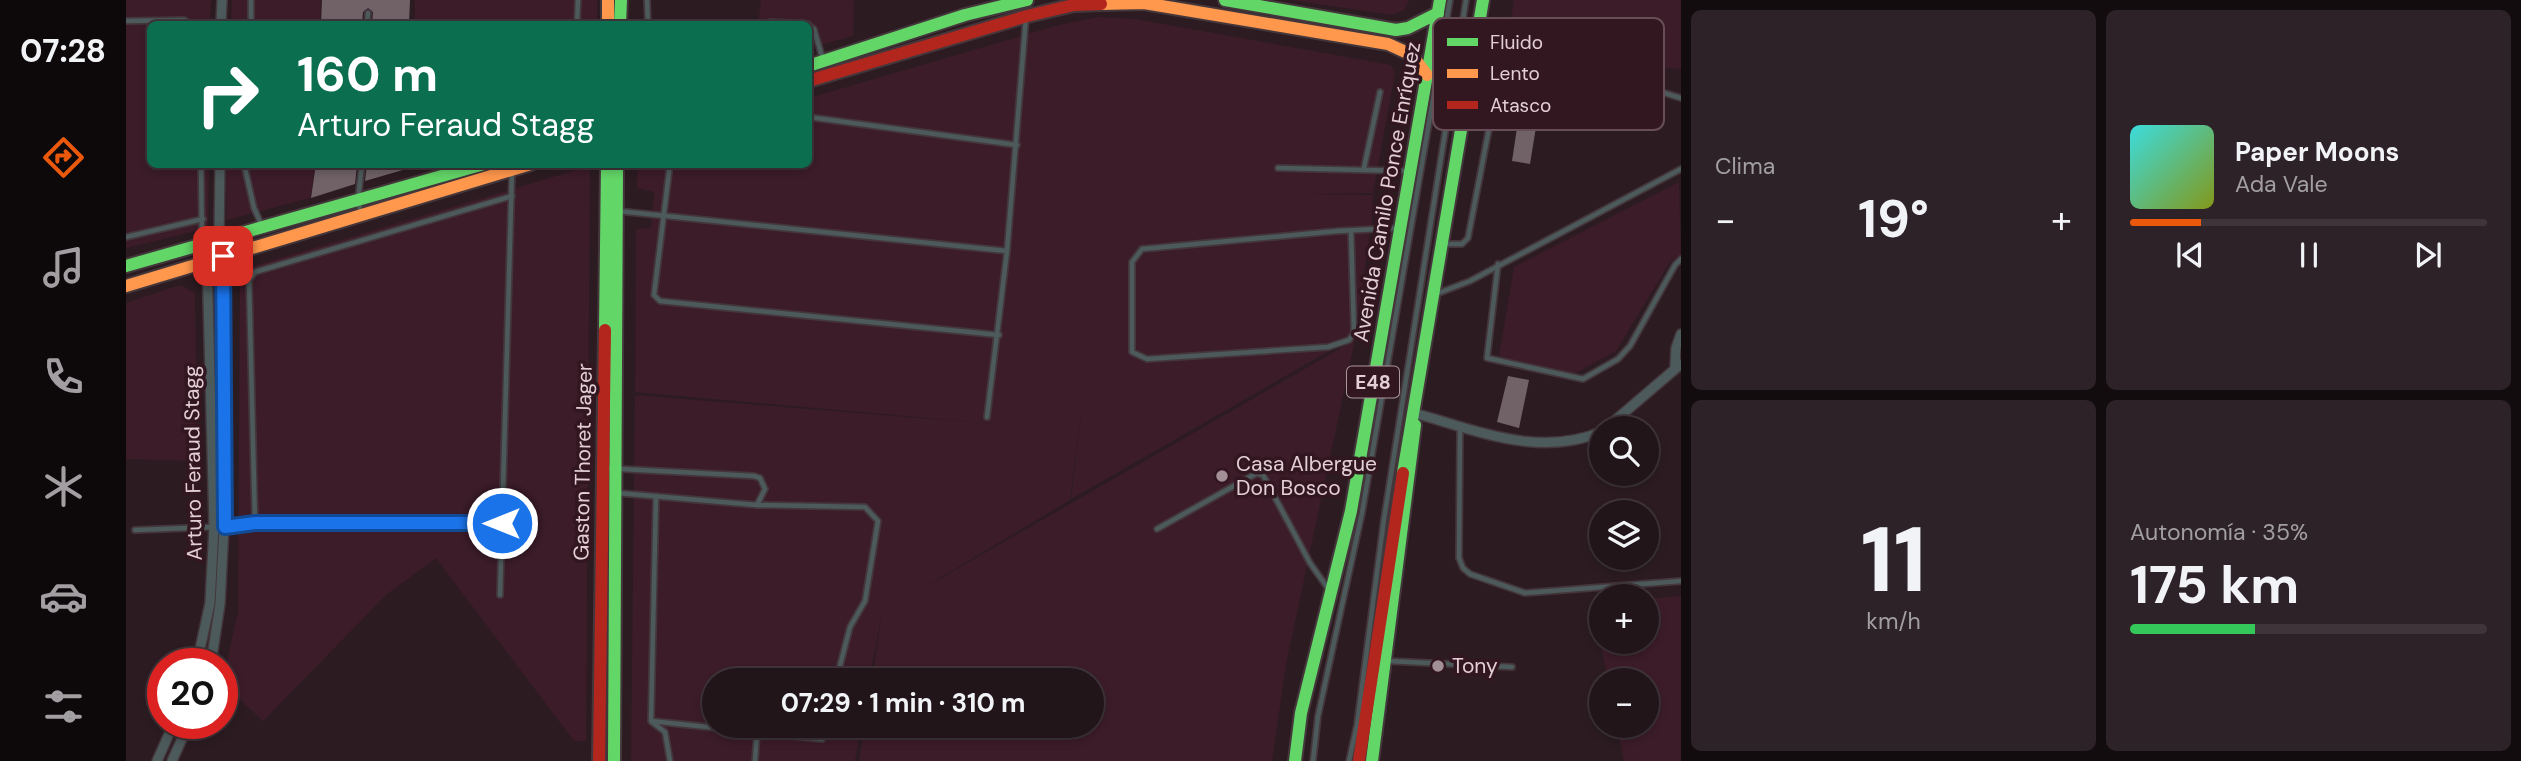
<!DOCTYPE html>
<html lang="es">
<meta charset="utf-8">
<style>
body{margin:0;font-family:"DM Sans",sans-serif;background:#2d2227;color:#f1f3f6;height:100vh;display:flex;flex-direction:column;font-size:26px;white-space:nowrap}
*{box-sizing:border-box;margin:0}
p{font-size:23px;color:#a29fa2}
.icon{flex:none;width:38px;height:38px;fill:none;stroke:currentColor;stroke-width:2;stroke-linecap:round;stroke-linejoin:round}
.map{position:relative;flex:1;overflow:hidden}
.details{display:flex;flex-direction:column;gap:10px;padding:10px;background:#120c0e;width:840px}
.details>*{flex:none}
.hud{position:absolute;left:21px;top:21px;width:665px;height:147px;border-radius:10px;box-shadow:0 4px 10px #0003,0 0 0 2px #3e3439;background:#0b6e4f;color:#fff;overflow:hidden}
.tools{position:absolute;left:1463px;top:416px;display:grid;gap:14px}
.tools a{display:grid;place-items:center;width:70px;height:70px;border-radius:50%;background:#21151a;box-shadow:0 4px 10px #0003,0 0 0 2px #3e3439;font-size:35px}
.speed{position:absolute;left:21px;top:648px;display:flex;gap:14px;font-size:35px;font-weight:700;text-align:center}
.speed>*{display:grid;place-content:center;width:91px;height:91px;border-radius:50%;background:#21151a;box-shadow:0 4px 10px #0003,0 0 0 2px #3e3439;line-height:1}
.speed .limit{border:10px solid #d22;background:#fff;color:#111}
.pin{position:absolute;display:grid;place-items:center;width:60px;height:60px;color:#fff;margin:-30px;border-radius:14px;box-shadow:0 4px 10px #0006}
.me{position:absolute;width:77px;margin:-38px;rotate:270deg;stroke-linejoin:round;filter:drop-shadow(0 0 5px #0008)}
.turn{display:flex;align-items:center;gap:24px;height:147px;padding:0 35px;font-size:32px}
.turn .icon{width:91px;height:91px;stroke-width:2.5}
.turn b{display:block;font-size:49px;line-height:60px}
.big{font-size:52px;font-weight:700;line-height:1.1}
.details .tile{flex:1;display:flex;flex-direction:column;justify-content:center;gap:10px;min-width:0;padding:0 24px;border-radius:10px;background:#2d2227}
.details .dial{align-items:center;gap:0}
.dial b{font-size:91px;line-height:1}
.song{display:flex;align-items:center;gap:21px}
.cover{width:84px;height:84px;border-radius:10px;background:linear-gradient(135deg,hsl(180 70% 55%),hsl(70 70% 35%))}
.played{height:7px;border-radius:4px;background:linear-gradient(90deg,#ea580c 20%,#3e3439 20%)}
.keys{display:flex;justify-content:space-around;direction:ltr}
.heat{display:flex;justify-content:space-between;align-items:center;font-size:38px;direction:ltr}
.charge{height:10px;border-radius:5px;background:linear-gradient(90deg,#34c759 35%,#3e3439 0)}
.details .tiles{flex:1;display:grid;gap:10px;grid-template-columns:repeat(2,1fr)}
.trip{position:absolute;left:576px;top:668px;width:402px;height:70px;border-radius:35px;background:#21151a;box-shadow:0 4px 10px #0003,0 0 0 2px #3e3439;font-weight:700;line-height:70px;text-align:center}
main{display:flex;flex:1;min-height:0}
.tab-bar{display:flex;flex-direction:column;width:126px;justify-content:space-around;align-items:center;background:#0d080a;color:#a29fa2}
.tab-bar .icon{width:49px;height:49px}
.tab-bar .on{color:#ea580c}
.tab-bar b{font-size:32px;color:#f1f3f6}
.map>svg:first-child{display:block}
.built{fill:#3c1c29}
.building{fill:#706267}
.lines{fill:none;stroke-linecap:round;stroke-linejoin:round}
.lane-casing{stroke:#44373c;stroke-width:8}
.street-casing{stroke:#44373c;stroke-width:12}
.fast-casing{stroke:#44373c;stroke-width:16}
.slow-casing{stroke:#44373c;stroke-width:16}
.jam-casing{stroke:#44373c;stroke-width:16}
.lane{stroke:#4d5a5b;stroke-width:4.5}
.street{stroke:#4d5a5b;stroke-width:9}
.fast{stroke:#63d668;stroke-width:12}
.slow{stroke:#ff974d;stroke-width:12}
.jam{stroke:#b3261e;stroke-width:12}
.route-casing{stroke:#114b97;stroke-width:18}
.route{stroke:#1a73e8;stroke-width:12}
.poi-dot{fill:#a39096;stroke:#321620;stroke-width:2.5}
.labels{text-anchor:middle;dominant-baseline:central;stroke-width:7;stroke-linejoin:round;paint-order:stroke}
.shield{fill:#321620;stroke:#ae989f;stroke-width:2}
.shield-label{font-size:19px;font-weight:bold;fill:#e3cfd5}
.street-label{font-size:21px;fill:#e3cfd5;stroke:#321620}
.poi-label{font-size:21px;fill:#e3cfd5;stroke:#321620;text-anchor:start}
.key{fill:#321620;stroke:#674e56;stroke-width:2}
.key-label{font-size:19px;fill:#e3cfd5}
</style>
<main>
<nav class="tab-bar">
<b>07:28</b>
<svg class="icon on" aria-label="directions" viewBox="0 0 24 24"><path d="M12 3l9 9-9 9-9-9zM9 14v-3h6M13 9l2 2-2 2"/></svg>
<svg class="icon" aria-label="music" viewBox="0 0 24 24"><path d="M9 18V5l10-2v13"/><circle cx="6" cy="18" r="3"/><circle cx="16" cy="16" r="3"/></svg>
<svg class="icon" aria-label="phone" viewBox="0 0 24 24"><path d="M5 4h4l2 5-3 2q2 4 5 5l2-3 5 2v4C11 20 4 13 5 4z"/></svg>
<svg class="icon" aria-label="climate" viewBox="0 0 24 24"><path d="M12 3v18M4 7l16 10M4 17L20 7"/></svg>
<svg class="icon" aria-label="car" viewBox="0 0 24 24"><path d="M5 17H2v-5l4-1 3-4h7l3 4 3 1v5h-3M9 17h6M6 11h13"/><circle cx="7" cy="17" r="2"/><circle cx="17" cy="17" r="2"/></svg>
<svg class="icon" aria-label="filters" viewBox="0 0 24 24"><path d="M4 7h16M4 17h16"/><circle cx="9" cy="7" r="2"/><circle cx="15" cy="17" r="2"/></svg>
</nav>
<div class="map">
<svg width="1555" height="761" viewBox="0 0 1555 761">
<rect width="100%" height="100%" fill="#2c1c22"/>
<g class="built">
<path d="M0,0H85L84,24H24V164L83,165L82,228L0,248Z"/>
<path d="M106,0H195L194,24H105Z"/>
<rect x="289" y="0" width="182" height="24"/>
<path d="M635,0H728L727,36L683,48L682,24H632Z"/>
<path d="M1165,0H1283L1278,10L1266,15Z"/>
<path d="M1388,0H1555V69L1380,53Z"/>
<path d="M973,17L1009,19L1265,65L1269,73L1247,193L1183,194L1247,195L1246,219L1229,336L945,499L959,382L944,500L784,596L1229,340L1160,664L1146,761H733L738,726H966V681H746L756,613L743,681H588V726H735L729,761H505L509,395L880,425L509,392L510,229L525,228L528,192L511,188L512,165L682,164L683,98L933,25Z"/>
<path d="M100,165H190L184,198L101,220Z"/>
<path d="M464,166L460,741H448L310,558L261,594L137,721L96,683L112,612L114,270Z"/>
<path d="M1553,182L1555,256L1544,262L1490,351L1446,375L1372,362L1388,267Z"/>
<path d="M54,285L69,293L71,461L0,459V303Z"/>
<path d="M1555,596V761H1498L1491,726H1521V681H1482L1467,605L1475,604V642H1521V599Z"/>
</g>
<g class="building">
<path d="M196,0H284L283,24H246L247,12L242,8L237,12L236,24H195Z"/>
<path d="M1399,75L1418,78L1404,164L1386,161Z"/>
<path d="M190,164H231L229,184L185,198Z"/>
<path d="M241,164H287V167L239,181Z"/>
<path d="M1382,376L1403,380L1393,428L1371,422Z"/>
</g>
<g class="lines">
<defs>
<g id="lane">
<path d="M521,0L522,24"/>
<path d="M125,1V24"/>
<path d="M0,21L58,20L65,24"/>
<path d="M645,22L682,24"/>
<path d="M241,24L242,13"/>
<path d="M451,24L452,0"/>
<path d="M682,25L688,29L697,60"/>
<path d="M1349,63L1519,87L1555,98"/>
<path d="M682,117L891,145"/>
<path d="M75,164L76,243"/>
<path d="M118,164L128,208L136,226"/>
<path d="M544,164L528,295L534,301L873,335"/>
<path d="M1152,168L1281,171"/>
<path d="M1238,168L1254,92"/>
<path d="M492,211L881,251"/>
<path d="M235,214L232,200L236,164"/>
<path d="M1225,231L1228,333L1223,340L1202,347L1021,359L1006,352V262L1016,249L1212,231L1270,228"/>
<path d="M0,237L77,219"/>
<path d="M1318,244H1336L1342,238L1375,66"/>
<path d="M1372,264L1361,358L1457,379L1492,359L1504,346L1549,265L1555,259"/>
<path d="M1310,294L1344,281L1555,169"/>
<path d="M861,417L881,251L900,17"/>
<path d="M1334,427L1333,558L1337,568L1344,574L1399,593L1555,581"/>
<path d="M477,468L628,476L634,478L639,489L631,505"/>
<path d="M492,493L631,505L739,507L752,521L739,601L724,627L710,681"/>
<path d="M530,496L525,721L696,739L699,726"/>
<path d="M376,523H129L123,280L129,272L386,196"/>
<path d="M98,527L129,523"/>
<path d="M1031,529L1131,473L1137,475L1184,563L1201,587"/>
<path d="M9,530L88,527"/>
<path d="M374,595L386,171"/>
<path d="M1262,661L1386,667"/>
<path d="M526,722L539,732L544,761"/>
<path d="M629,761L631,732"/>
<path d="M1187,761L1192,716L1236,513L1324,0"/>
<path d="M1223,761L1231,725L1258,519L1340,0"/>
</g>
<g id="street">
<path d="M95,24L96,0"/>
<path d="M93,239L94,164"/>
<path d="M1549,367L1550,348L1555,334"/>
<path d="M1288,413C1350,430 1412,458 1475,432"/>
<path d="M1479,429L1555,364"/>
<path d="M71,663L84,603L88,527L81,261"/>
<path d="M85,663L94,604L98,527L97,256"/>
<path d="M31,761L48,723"/>
<path d="M46,761L63,723"/>
</g>
<g id="fast">
<path d="M1099,0L1270,30L1282,28L1312,13"/>
<path d="M494,24L495,0"/>
<path d="M682,66L839,15L901,0"/>
<path d="M0,266L358,164"/>
<path d="M479,330L481,164"/>
<path d="M1277,473L1357,0"/>
<path d="M488,761L491,164"/>
<path d="M1169,761L1175,713L1225,511L1314,0"/>
<path d="M1246,761L1289,425"/>
</g>
<g id="slow">
<path d="M482,0V24"/>
<path d="M975,4L1018,3L1262,44L1286,55L1301,75"/>
<path d="M0,286L405,164"/>
</g>
<g id="jam">
<path d="M682,81L901,16L948,5L975,4"/>
<path d="M473,761L479,330"/>
<path d="M1233,761L1277,473"/>
</g>
</defs>
<use href="#lane" class="lane-casing"/>
<use href="#street" class="street-casing"/>
<use href="#fast" class="fast-casing"/>
<use href="#slow" class="slow-casing"/>
<use href="#jam" class="jam-casing"/>
<use href="#lane" class="lane"/>
<use href="#street" class="street"/>
<use href="#fast" class="fast"/>
<use href="#slow" class="slow"/>
<use href="#jam" class="jam"/>
</g>
<g class="lines">
<defs>
<path id="route" d="M97,256L99,527L129,523H376"/>
</defs>
<use href="#route" class="route-casing"/>
<use href="#route" class="route"/>
</g>
<g class="poi-dot">
<circle cx="1096" cy="476" r="7"/>
<circle cx="1312" cy="666" r="7"/>
</g>
<g class="labels">
<rect class="shield" x="1221" y="366.5" width="52" height="31" rx="5"/>
<g class="shield-label">
<text x="1247" y="382">E48</text>
</g>
<g class="street-label">
<text transform="translate(1261 192) rotate(-80)">Avenida Camilo Ponce Enríquez</text>
<text transform="translate(457 462) rotate(-89)">Gaston Thoret Jager</text>
<text transform="translate(67 463) rotate(-91)">Arturo Feraud Stagg</text>
</g>
<g class="poi-label">
<text x="1110" y="464">Casa Albergue<tspan x="1110" dy="24">Don Bosco</tspan></text>
<text x="1326" y="666">Tony</text>
</g>
</g>
<rect x="1307" y="18" width="231" height="112" rx="10" class="key"/>
<rect x="1321" y="38" width="31" height="8" fill="#63d668"/>
<rect x="1321" y="69" width="31" height="9" fill="#ff974d"/>
<rect x="1321" y="101" width="31" height="8" fill="#b3261e"/>
<g class="key-label">
<text x="1364" y="49">Fluido</text>
<text x="1364" y="80">Lento</text>
<text x="1364" y="112">Atasco</text>
</g>
</svg>
<div class="tools">
<a><svg class="icon" aria-label="search" viewBox="0 0 24 24"><circle cx="10" cy="10" r="6"/><path d="M15 15l6 6"/></svg></a>
<a><svg class="icon" aria-label="layers" viewBox="0 0 24 24"><path d="M12 4l9 5-9 5-9-5zM3 14l9 5 9-5"/></svg></a>
<a>+</a>
<a>−</a>
</div>
<div class="speed"><div class="limit">20</div></div>
<div class="pin" style="left:97px;top:256px;background:#d93025"><svg class="icon" aria-label="arrive" viewBox="0 0 24 24"><path d="M6 21V4h12l-3 4 3 4H6"/></svg></div>
<svg class="me" style="left:376px;top:523px" viewBox="-20 -20 40 40"><circle r="17" fill="#1a73e8" stroke="#fff" stroke-width="3"/><path d="M0-11L8 9 0 5-8 9z" fill="#fff"/></svg>
<div class="trip">07:29 · 1 min · 310 m</div>
<div class="hud">
<div class="turn"><svg class="icon" aria-label="right" viewBox="0 0 24 24"><path d="M7 20v-9h11M14 6l5 5-5 5"/></svg><div><b>160 m</b>Arturo Feraud Stagg</div></div>
</div>
</div>
<section class="details">
<div class="tiles">
<div class="tile"><p>Clima</p>
<div class="heat"><a>−</a><b class="big">19°</b><a>+</a></div>
</div>
<div class="tile">
<div class="song"><i class="cover"></i><div><b>Paper Moons</b><p>Ada Vale</p></div></div>
<div class="played"></div>
<div class="keys"><svg class="icon" aria-label="previous" viewBox="0 0 24 24"><path d="M18 5L8 12l10 7zM5 5v14"/></svg><svg class="icon" aria-label="pause" viewBox="0 0 24 24"><path d="M8 5v14M16 5v14"/></svg><svg class="icon" aria-label="next" viewBox="0 0 24 24"><path d="M6 5l10 7-10 7zM19 5v14"/></svg></div>
</div>
<div class="tile dial"><b>11</b><p>km/h</p></div>
<div class="tile"><p>Autonomía · 35%</p><b class="big">175 km</b><div class="charge"></div></div>
</div>
</section>
</main>
